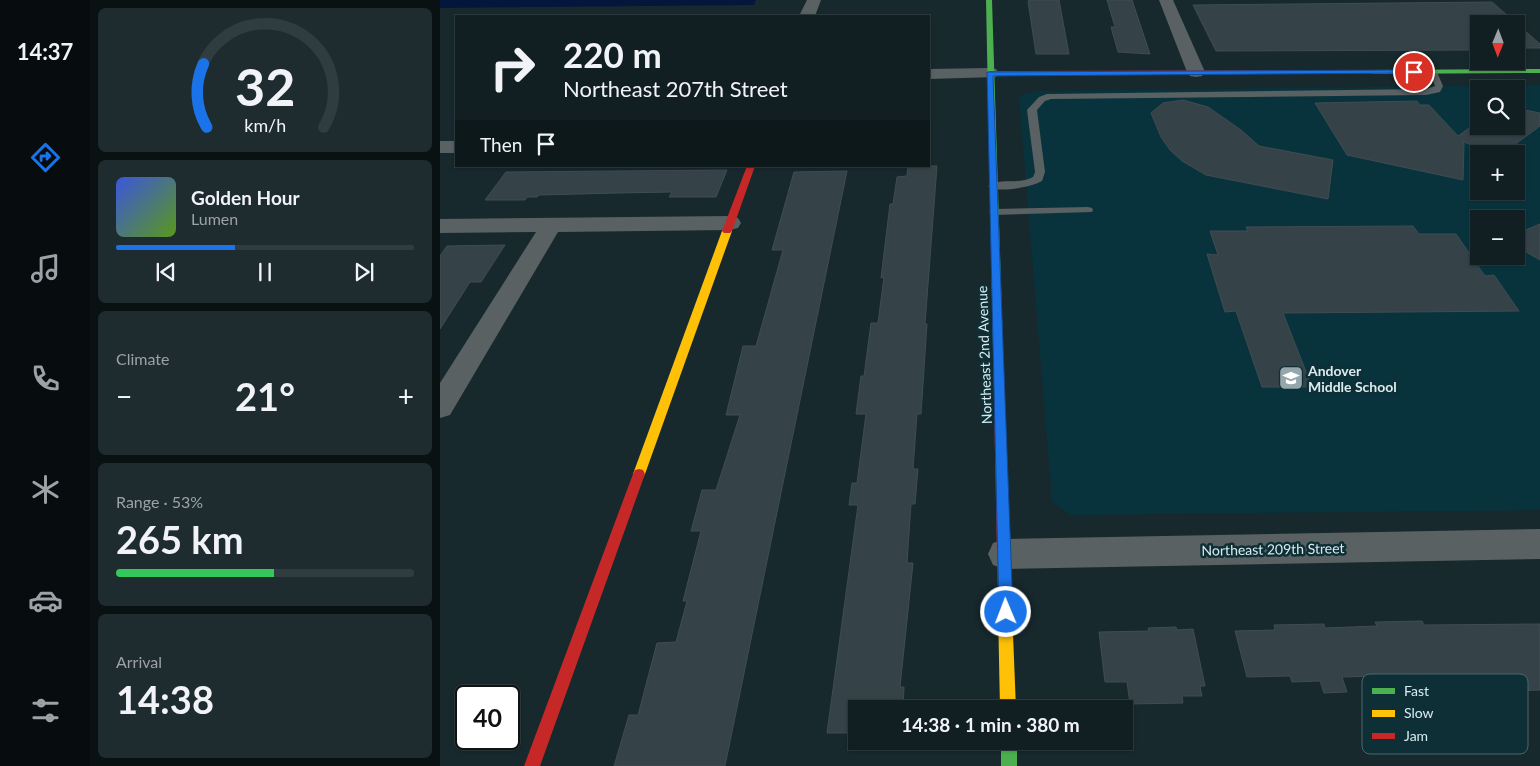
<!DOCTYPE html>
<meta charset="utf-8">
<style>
body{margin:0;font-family:Lato,sans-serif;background:#1e2c2f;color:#f1f3f6;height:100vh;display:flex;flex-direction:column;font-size:19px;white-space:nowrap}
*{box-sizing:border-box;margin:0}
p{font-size:16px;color:#9ca2a5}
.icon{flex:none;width:28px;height:28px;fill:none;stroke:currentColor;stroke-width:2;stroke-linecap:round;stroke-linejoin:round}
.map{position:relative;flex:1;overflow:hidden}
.sheet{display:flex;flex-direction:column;gap:8px;padding:8px;background:#091113;width:350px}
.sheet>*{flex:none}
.top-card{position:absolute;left:15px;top:15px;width:475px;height:152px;border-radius:0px;box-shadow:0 1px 4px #0004,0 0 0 1px #303d40;background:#111f22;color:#f1f3f6;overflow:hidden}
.needle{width:32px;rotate:181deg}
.controls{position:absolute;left:1030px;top:15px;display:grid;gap:10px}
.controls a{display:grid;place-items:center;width:55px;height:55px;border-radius:0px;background:#111f22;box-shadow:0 1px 4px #0004,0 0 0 1px #303d40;font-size:25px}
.speed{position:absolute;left:15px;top:685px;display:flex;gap:10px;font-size:25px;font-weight:700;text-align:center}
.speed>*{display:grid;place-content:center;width:65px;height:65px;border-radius:50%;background:#111f22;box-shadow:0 1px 4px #0004,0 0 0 1px #303d40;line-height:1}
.speed .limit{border:2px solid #111;border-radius:8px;background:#fff;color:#111}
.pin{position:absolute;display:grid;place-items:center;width:42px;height:42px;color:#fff;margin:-21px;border:2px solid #fff;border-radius:50%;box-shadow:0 1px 5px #0007}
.me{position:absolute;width:55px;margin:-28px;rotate:359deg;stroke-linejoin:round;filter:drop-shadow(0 0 4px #0008)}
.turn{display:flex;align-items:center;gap:18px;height:105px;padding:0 25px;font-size:22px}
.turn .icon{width:65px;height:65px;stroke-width:2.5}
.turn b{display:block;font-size:35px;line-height:42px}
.then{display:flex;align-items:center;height:48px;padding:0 25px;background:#0003;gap:10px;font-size:19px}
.big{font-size:38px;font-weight:700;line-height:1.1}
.sheet .tile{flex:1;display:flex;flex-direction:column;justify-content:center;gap:8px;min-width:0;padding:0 18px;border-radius:8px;background:#1e2c2f}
.sheet .dial{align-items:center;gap:0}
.dial svg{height:130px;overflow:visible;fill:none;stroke:#303d40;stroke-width:7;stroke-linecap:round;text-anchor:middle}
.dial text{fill:#f1f3f6;stroke:none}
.song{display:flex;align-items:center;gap:15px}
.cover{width:60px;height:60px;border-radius:8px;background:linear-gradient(135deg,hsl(230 70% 55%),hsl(90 70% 35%))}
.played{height:5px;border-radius:2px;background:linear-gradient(90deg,#1a73e8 40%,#303d40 40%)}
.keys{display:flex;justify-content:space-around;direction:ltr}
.heat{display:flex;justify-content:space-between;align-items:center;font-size:28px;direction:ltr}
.charge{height:8px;border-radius:4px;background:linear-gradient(90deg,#34c759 53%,#303d40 0)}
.trip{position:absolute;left:408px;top:700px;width:285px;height:50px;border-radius:0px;background:#111f22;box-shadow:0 1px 4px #0004,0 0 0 1px #303d40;font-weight:700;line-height:50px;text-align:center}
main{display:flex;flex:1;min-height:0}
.menu{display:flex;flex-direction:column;width:90px;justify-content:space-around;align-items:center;background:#070c0e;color:#9ca2a5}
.menu .icon{width:35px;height:35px}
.menu .current{color:#1a73e8}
.menu b{font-size:22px;color:#f1f3f6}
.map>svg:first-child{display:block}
.built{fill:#08333d;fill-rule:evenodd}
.water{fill:#04163b}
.building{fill:#354247;stroke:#404c52}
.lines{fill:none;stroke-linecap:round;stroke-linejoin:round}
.lane{fill:#5a6162;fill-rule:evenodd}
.street{fill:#5a6162;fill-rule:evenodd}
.fast{fill:#4caf50;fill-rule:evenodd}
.slow{fill:#ffc107;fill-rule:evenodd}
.jam{fill:#c62828;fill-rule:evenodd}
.route{fill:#1a73e8;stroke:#114b97}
.labels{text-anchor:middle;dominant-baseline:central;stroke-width:5;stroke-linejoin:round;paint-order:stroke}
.street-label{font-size:14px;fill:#daebf0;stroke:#0e2f36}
.poi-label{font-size:14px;font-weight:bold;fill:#daebf0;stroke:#0e2f36;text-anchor:start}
.key{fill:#0e2f36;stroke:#4b676e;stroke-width:1}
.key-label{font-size:14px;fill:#daebf0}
</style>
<main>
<nav class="menu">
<b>14:37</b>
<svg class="icon current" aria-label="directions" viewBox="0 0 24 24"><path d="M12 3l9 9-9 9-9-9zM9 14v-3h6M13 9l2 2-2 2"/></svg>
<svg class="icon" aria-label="music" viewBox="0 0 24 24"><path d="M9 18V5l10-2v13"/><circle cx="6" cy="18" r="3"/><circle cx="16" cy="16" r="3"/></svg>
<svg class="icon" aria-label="phone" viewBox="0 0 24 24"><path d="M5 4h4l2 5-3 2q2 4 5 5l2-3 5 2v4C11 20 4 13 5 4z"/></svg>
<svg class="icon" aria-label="climate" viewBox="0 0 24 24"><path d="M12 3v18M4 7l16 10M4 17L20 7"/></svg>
<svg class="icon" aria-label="car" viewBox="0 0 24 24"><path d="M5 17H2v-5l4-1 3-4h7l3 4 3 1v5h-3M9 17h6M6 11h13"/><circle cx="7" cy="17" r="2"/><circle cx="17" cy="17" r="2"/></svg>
<svg class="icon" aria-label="filters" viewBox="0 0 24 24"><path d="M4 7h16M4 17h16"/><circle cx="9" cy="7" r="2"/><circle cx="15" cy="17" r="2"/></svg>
</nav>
<section class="sheet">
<div class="tile dial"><svg viewBox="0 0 100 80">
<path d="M14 69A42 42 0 1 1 86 69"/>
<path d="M14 69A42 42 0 0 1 12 30" stroke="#1a73e8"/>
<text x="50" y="56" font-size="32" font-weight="700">32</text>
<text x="50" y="72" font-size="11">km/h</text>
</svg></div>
<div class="tile">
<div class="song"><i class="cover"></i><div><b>Golden Hour</b><p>Lumen</p></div></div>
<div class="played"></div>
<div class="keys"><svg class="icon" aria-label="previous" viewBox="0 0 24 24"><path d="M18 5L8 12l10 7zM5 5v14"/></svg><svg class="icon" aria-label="pause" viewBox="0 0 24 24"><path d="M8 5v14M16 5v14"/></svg><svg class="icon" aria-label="next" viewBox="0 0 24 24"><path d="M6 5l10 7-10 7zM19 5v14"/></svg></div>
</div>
<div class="tile"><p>Climate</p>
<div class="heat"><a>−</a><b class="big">21°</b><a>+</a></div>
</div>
<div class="tile"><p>Range · 53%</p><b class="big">265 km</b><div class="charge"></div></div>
<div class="tile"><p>Arrival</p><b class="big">14:38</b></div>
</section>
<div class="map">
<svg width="1100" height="766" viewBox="0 0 1100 766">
<rect width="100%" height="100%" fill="#17292d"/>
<path class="built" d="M1100,85V510L630,515L612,501L579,96L596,91ZM1039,89H1076V126H1039ZM1039,154H1076V191H1039ZM1039,219H1076V256H1039Z"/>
<path class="water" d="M0,0H316L314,5L0,8Z"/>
<g class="building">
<path d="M591,0H619L629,54H596L588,1Z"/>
<path d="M667,0H692L710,54L678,52L671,27H675Z"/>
<path d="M1052,2L1100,44V48H1076V24H1039V50L776,51L753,5Z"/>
<path d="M743,100L768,107L801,130L819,146L893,160L888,199L766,175L742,161L730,150L721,137L711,113L723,103Z"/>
<path d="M977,101L980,105H989L1018,136L1039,121V126H1076V115L1085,110L1100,113V126L1062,154H1053L1022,141L1024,143L1023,180L907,155L875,103Z"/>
<path d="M468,166H497L485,324H487L481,414H477L473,469H478L475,504H471L467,563H473L460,687H464L463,709H416V733H387L418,505H409L412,483H417L426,414H416L421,376H424L431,323H438L444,277L441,278L450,204H453L457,177L467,176Z"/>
<path d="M287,170L276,197H229L232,192L178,193L99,195L97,197H87L85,200H45L66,172Z"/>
<path d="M407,171L285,766H174L189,715H198L217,643L236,642L247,601H243L261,531H251L262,490H276L300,415H286L303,346H316L343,250H332L354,172Z"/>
<path d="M1100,224V260L1076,246V234Z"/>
<path d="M973,226L979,234H1016L1045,276L1054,275L1079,311L843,313L872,387H822L796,311L785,312L767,254L778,255L770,231H808L806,227Z"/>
<path d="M65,245L41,282H30L0,329V256L7,246Z"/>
<path d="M982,621L984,625L1100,624V690L1068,691L1067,689L1006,691L1012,704L988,705L977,675L902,677L907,692L884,693L880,681L852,682L850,676L807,677L795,631L835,630L834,625L884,624L885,628L937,626L935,622Z"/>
<path d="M736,627L737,630L753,629L765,686H760L762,696H742L743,703L690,704L687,682H665L659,632L709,631L708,628Z"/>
</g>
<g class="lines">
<g class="lane">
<path d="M993,69L997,72L1003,86L1000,92L986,95L611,99L605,101L597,110L605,172L602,181C592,187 556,194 548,186C559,177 580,185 593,177L595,172L587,110L599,97L607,94L986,89L995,86L989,72Z"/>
<path d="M648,207L652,208L653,210L652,212L554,215L549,212L554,209Z"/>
</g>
<g class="street">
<path d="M367,0H381L375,16H359Z"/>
<path d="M719,0H733L765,72L762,76L756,77L750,76L747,72Z"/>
<path d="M550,68L556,69L559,73L556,77L489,79V69Z"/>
<rect x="0" y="141" width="16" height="12"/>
<path d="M290,216L298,218L301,223L298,228L290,230L118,232L10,415L0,418V383L96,232L0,233V219Z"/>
<path d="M1100,529V559L565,569L553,565L548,554L553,543L565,539Z"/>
</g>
<g class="fast">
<path d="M546,0H552L563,348L558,352L553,348Z"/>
<path d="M1100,69V73L932,74L928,72L932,70Z"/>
<rect x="561" y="741" width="16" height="25"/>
</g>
<g class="slow">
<path d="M287,228L292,231L205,474L203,478L199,479L195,478L193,474L282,231Z"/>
<path d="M565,602L570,604L572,609L576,709H560L558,609L560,604Z"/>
</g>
<g class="jam">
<path d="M932,70L934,71V73L550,75L546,73L550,71Z"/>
<path d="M307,166H315L292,231L290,233H284L282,231Z"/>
<path d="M558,344L563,348L572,609L570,614L565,616L560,614L558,609L553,348Z"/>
<path d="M199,469L203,470L205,474L100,766H84L193,474L195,470Z"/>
</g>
</g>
<path class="route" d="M974,70H976V73L553,76L573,612L571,617L566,619L561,617L559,612L547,72Z"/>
<defs>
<symbol id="school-square" viewBox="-11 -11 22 22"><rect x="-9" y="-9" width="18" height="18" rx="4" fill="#96a7ac" stroke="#0e2f36"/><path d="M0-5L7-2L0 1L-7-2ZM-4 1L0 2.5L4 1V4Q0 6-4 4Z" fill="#fff"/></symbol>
</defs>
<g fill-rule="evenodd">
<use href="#school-square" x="837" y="364" width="28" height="28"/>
</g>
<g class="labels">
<g class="street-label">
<text transform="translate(544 355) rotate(-92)">Northeast 2nd Avenue</text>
<text transform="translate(833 549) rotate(-1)">Northeast 209th Street</text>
</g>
<g class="poi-label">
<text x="868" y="370">Andover<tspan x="868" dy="16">Middle School</tspan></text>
</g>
</g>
<rect x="922" y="674" width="166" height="80" rx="8" class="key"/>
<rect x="932" y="688" width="23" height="6" fill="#4caf50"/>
<rect x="932" y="710" width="23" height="7" fill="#ffc107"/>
<rect x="932" y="733" width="23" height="6" fill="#c62828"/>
<g class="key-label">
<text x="964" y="696">Fast</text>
<text x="964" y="718">Slow</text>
<text x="964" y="741">Jam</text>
</g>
</svg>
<div class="controls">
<a><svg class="needle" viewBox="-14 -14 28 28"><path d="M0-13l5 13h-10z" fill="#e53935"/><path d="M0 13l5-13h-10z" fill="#9ca2a5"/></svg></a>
<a><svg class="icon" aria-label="search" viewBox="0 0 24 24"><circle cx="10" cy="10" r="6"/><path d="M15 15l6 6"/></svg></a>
<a>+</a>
<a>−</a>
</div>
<div class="speed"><div class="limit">40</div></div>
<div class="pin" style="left:974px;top:72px;background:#d93025"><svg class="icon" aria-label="arrive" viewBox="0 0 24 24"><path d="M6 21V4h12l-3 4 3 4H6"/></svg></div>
<svg class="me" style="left:566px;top:612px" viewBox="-20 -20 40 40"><circle r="17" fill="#1a73e8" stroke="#fff" stroke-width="3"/><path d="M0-11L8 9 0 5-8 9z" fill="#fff"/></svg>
<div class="trip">14:38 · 1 min · 380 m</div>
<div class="top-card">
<div class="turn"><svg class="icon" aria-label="right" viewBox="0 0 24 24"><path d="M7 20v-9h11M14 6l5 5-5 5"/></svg><div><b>220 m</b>Northeast 207th Street</div></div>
<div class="then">Then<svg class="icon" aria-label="arrive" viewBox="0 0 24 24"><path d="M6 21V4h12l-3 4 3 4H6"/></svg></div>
</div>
</div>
</main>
